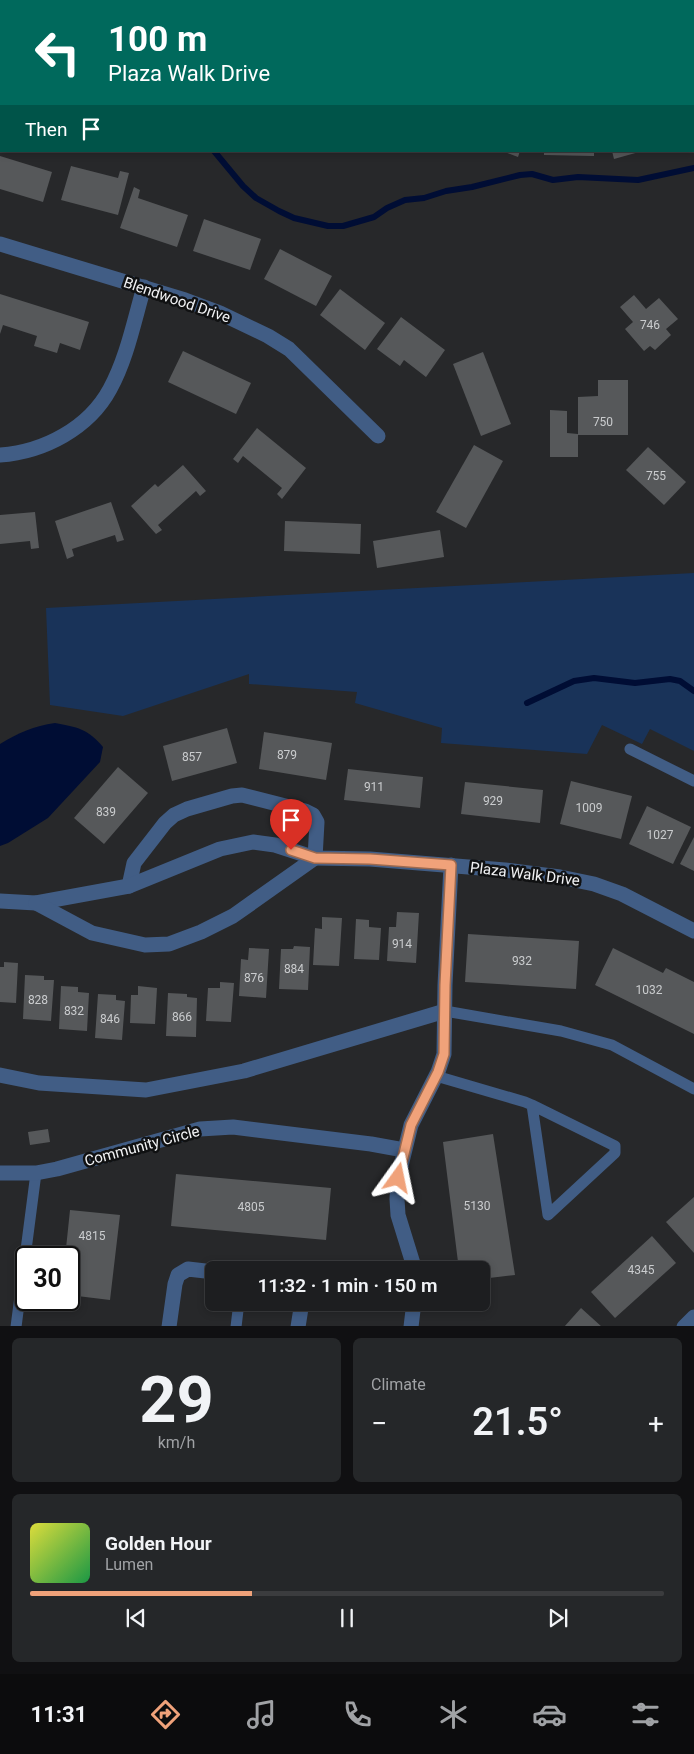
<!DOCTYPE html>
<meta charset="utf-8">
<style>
body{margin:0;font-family:Roboto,sans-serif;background:#252729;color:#f1f3f6;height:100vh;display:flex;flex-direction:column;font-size:19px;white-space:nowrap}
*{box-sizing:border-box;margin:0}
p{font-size:16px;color:#a0a2a5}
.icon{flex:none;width:28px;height:28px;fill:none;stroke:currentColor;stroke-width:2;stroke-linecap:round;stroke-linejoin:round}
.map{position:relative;height:1326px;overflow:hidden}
.side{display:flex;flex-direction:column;gap:12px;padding:12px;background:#101012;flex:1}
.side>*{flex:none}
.hud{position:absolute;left:0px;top:0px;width:695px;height:152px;box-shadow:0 2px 8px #0003,0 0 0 1px #3b3c3e;background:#00695c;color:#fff;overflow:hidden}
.speed{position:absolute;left:15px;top:1246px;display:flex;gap:10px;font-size:25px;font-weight:700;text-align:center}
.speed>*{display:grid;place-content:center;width:65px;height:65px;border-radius:50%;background:#1d1e20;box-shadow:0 2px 8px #0003,0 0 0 1px #3b3c3e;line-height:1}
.speed .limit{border:2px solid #111;border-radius:8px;background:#fff;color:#111}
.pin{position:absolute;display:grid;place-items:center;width:42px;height:42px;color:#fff;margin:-51px -21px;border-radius:50% 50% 50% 0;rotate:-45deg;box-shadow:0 0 5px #0007}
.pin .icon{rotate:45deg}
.me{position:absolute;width:55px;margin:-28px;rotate:12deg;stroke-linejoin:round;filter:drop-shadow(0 0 4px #0008)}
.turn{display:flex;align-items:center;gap:18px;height:105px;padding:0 25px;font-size:22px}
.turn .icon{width:65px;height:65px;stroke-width:2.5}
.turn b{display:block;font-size:35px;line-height:42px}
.then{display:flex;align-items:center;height:48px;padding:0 25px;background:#0003;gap:10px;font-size:19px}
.big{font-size:38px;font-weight:600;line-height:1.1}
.side .card{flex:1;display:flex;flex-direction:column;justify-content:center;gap:8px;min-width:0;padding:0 18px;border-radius:8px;background:#252729}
.side .dial{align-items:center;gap:0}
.dial b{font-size:65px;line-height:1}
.song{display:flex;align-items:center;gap:15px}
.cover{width:60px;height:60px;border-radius:8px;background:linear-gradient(135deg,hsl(60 70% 55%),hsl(140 70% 35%))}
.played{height:5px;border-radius:2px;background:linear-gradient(90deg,#f0a27a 35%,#3b3c3e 35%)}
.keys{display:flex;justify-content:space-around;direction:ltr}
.heat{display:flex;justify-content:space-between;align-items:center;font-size:28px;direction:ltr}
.side .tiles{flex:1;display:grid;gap:12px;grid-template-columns:1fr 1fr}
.card:last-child{grid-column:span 2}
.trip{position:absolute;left:205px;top:1261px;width:285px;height:50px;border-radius:8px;background:#1d1e20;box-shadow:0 2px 8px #0003,0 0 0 1px #3b3c3e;font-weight:600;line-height:50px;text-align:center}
.dock{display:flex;height:80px;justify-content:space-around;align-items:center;background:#0c0c0d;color:#a0a2a5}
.dock .icon{width:35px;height:35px}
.dock .current{color:#f0a27a}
.dock b{font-size:22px;color:#f1f3f6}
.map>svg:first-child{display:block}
.green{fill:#193359}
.water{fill:#000d34}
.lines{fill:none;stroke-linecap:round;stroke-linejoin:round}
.stream{stroke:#000d34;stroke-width:6}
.building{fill:#56585a}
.service{stroke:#415d85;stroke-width:11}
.minor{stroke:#415d85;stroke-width:15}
.route-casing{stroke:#9c694f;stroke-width:12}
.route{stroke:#f0a27a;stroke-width:9}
.labels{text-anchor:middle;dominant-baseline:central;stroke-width:5;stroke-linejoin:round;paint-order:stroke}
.number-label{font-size:12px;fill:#caccce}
.street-label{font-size:15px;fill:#f1f2f4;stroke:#101112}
</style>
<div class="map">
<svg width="694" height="1327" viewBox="0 0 694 1327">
<rect width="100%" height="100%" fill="#27282a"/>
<path class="green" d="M694,573V751L650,729L642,744L602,725L587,754L441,743L442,728L355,703L357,692L249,684V674L123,716L50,705L46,608Z"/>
<path class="water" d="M55,723C77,727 88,729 103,747L100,762L48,818L8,843L0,846V744C18,733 34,726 55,723Z"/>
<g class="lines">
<g class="stream">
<path d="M0,57H1"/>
<path d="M214,151L243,186L256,198L279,211L294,218L328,226H343L374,217L387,208L405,200L424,198L446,191L472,187L520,175L532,174L553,180L578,177L638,180L694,168"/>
<path d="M527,703L574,681L594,678L635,683L670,679L680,681L694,691"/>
</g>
</g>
<g class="building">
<path d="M502,151H520L518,157Z"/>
<path d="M544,151H594V156L544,155Z"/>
<path d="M612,151H639V152L614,159Z"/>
<path d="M0,156L52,172L43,202L0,189Z"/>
<path d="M71,166L118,178L120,171L129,173L118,215L61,200Z"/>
<path d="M134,187L140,190L138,198L188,215L177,247L120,228Z"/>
<path d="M204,219L261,239L250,270L193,251Z"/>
<path d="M280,249L332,276L316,306L264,279Z"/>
<path d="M340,289L385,323L365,350L320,315Z"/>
<path d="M0,294L89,322L80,350L60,343L57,353L34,346L37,336L3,325L0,334Z"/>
<path d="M634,295L646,309L659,298L678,319L666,329L671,335L655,350L650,346L644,351L625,329L633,322L620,307Z"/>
<path d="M401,317L445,350L426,377L404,360L400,366L377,349Z"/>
<path d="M183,351L251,383L236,414L168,382Z"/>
<path d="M483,352L511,424L481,436L453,364Z"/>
<path d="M598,380H628V435H578V457H550V410L567,411V433L578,434V397L598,396Z"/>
<path d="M257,428L306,468L282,499L277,494L282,488L243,456L238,463L233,459Z"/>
<path d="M474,445L503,461L466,528L436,512Z"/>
<path d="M648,447L686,482L664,505L626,470Z"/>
<path d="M183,465L206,491L200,496L196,491L158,525L162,530L156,534L131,506L155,484L158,487Z"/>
<path d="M111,502L124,540L117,542L115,535L72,549L74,556L67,559L55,521Z"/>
<path d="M35,512L39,548L31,549L30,541L0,544V515Z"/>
<path d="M285,521L361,524L360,554L284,551Z"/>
<path d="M440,530L444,557L377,568L373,541Z"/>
<path d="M227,728L237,763L172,781L163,746Z"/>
<path d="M264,732L332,743L326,780L259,769Z"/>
<path d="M118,767L148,793L104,844L74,818Z"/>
<path d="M348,769L423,777L420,808L344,800Z"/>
<path d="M571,781L632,796L621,839L560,824Z"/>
<path d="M465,782L543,790L540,823L461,814Z"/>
<path d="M647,806L691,827L673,864L629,844Z"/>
<path d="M694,837V871L680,864Z"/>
<path d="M397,912L419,913L416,963L387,961L389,927H396Z"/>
<path d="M322,917L342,918L339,966L313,965L315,928L322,929Z"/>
<path d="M356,919L369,920V927L381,928L379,960L354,959Z"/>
<path d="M468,934L579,941L576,989L465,982Z"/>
<path d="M294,946L310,947L308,990L279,989L281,949H293Z"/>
<path d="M249,948L269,949L266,998L239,996L241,959L248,960Z"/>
<path d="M613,948L663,973L666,968L694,982V1034L595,985Z"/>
<path d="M4,962L18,963L16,1003L0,1002V967H4Z"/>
<path d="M25,975L44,976V980H54L51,1021L23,1019Z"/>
<path d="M220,982L234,983L231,1022L206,1021L208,988H220Z"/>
<path d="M61,986L78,987V992L89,993L87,1031L59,1029Z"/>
<path d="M138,986L157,988L155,1024L130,1023L131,995H138Z"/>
<path d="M168,993L187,994V997L197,998L196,1037L166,1036Z"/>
<path d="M98,994L116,995V1000L125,1001L122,1040L95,1038Z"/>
<path d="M48,1129L50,1142L30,1145L28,1132Z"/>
<path d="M493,1134L515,1275L481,1279V1270H459L443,1142Z"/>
<path d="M176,1174L331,1188L326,1240L171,1226Z"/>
<path d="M694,1197V1253L666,1222Z"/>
<path d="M70,1210L120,1215L110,1300L69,1295V1258H65Z"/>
<path d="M652,1236L676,1263L615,1318L591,1292Z"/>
<path d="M581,1308L602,1327H564Z"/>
</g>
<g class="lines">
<g class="service">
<path d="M630,749L694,781"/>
<path d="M445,1011L561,1031L612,1045L694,1089"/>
<path d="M436,1076L525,1102L532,1105L615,1146V1153L548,1215L532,1105"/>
<path d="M16,1327L36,1173"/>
<path d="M236,1327L239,1302"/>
</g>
<g class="minor">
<path d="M353,0L357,1"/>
<path d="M0,244L185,300L220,313L268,336L289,349L378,436"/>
<path d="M0,455C44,452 89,428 110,389C127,358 134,321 144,287"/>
<path d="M129,886L134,863L165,823L174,815L187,809L232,796L242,795L305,811L313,815L317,822L315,858"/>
<path d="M0,901L36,903L129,886L220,849L253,842L275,845L315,858L370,859L505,870L560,877L594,884L622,894L694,931"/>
<path d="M36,903L92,933L145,945L169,944L201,932L233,916L315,858"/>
<path d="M0,1075L39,1083L146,1090L244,1071L445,1011"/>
<path d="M0,1173H36L57,1169L200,1129L233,1127L371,1144L404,1150"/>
<path d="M415,1270L398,1215L397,1199L398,1178L411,1125L438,1072L444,1054L445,985L451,865"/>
<path d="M169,1327L175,1284L178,1275L188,1269L214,1272"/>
<path d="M298,1327L302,1302"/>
<path d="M411,1327L414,1302"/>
<path d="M684,1327L694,1317"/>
</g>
</g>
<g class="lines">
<defs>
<path id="route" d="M291,850L315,858L370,859L451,865L445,985L444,1054L438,1072L411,1125L398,1178"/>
</defs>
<use href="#route" class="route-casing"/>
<use href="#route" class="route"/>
</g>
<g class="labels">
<g class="number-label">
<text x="650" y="325">746</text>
<text x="603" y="422">750</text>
<text x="656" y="476">755</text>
<text x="287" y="755">879</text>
<text x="192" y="757">857</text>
<text x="374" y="787">911</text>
<text x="493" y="801">929</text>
<text x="589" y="808">1009</text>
<text x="106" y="812">839</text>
<text x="660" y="835">1027</text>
<text x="402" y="944">914</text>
<text x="522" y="961">932</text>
<text x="294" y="969">884</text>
<text x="254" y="978">876</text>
<text x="649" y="990">1032</text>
<text x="38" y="1000">828</text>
<text x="74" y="1011">832</text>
<text x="182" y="1017">866</text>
<text x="110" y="1019">846</text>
<text x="477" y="1206">5130</text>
<text x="251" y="1207">4805</text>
<text x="92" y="1236">4815</text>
<text x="641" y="1270">4345</text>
</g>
<g class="street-label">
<text transform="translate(177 300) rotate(19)">Blendwood Drive</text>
<text transform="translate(525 874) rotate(7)">Plaza Walk Drive</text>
<text transform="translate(142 1146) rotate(-15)">Community Circle</text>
</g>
</g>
</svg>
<div class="speed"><div class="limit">30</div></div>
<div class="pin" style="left:291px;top:850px;background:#d93025"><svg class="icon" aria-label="arrive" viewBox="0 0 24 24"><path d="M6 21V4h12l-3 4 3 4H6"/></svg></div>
<svg class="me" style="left:398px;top:1178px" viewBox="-20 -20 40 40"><path d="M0-17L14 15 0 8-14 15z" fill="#f0a27a" stroke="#fff" stroke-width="4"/></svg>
<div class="trip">11:32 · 1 min · 150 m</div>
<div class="hud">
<div class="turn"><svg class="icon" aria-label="left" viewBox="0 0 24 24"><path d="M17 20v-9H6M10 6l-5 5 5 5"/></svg><div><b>100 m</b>Plaza Walk Drive</div></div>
<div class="then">Then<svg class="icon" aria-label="arrive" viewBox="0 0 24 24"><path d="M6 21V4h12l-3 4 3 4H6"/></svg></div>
</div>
</div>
<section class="side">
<div class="tiles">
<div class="card dial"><b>29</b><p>km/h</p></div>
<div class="card"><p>Climate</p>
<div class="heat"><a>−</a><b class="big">21.5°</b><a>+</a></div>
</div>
<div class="card">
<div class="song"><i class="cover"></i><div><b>Golden Hour</b><p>Lumen</p></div></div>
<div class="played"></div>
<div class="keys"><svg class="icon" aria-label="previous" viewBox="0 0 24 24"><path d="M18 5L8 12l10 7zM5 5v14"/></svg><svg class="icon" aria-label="pause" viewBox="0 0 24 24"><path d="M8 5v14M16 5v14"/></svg><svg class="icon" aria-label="next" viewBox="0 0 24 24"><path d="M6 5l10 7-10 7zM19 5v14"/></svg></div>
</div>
</div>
</section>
<nav class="dock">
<b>11:31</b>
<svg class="icon current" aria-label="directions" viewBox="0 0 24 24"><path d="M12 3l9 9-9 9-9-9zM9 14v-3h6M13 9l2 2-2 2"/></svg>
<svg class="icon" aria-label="music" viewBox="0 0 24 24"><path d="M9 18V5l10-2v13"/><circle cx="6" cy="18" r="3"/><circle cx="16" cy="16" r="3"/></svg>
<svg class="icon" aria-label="phone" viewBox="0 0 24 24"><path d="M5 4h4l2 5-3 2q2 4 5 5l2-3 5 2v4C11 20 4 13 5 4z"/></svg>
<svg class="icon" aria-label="climate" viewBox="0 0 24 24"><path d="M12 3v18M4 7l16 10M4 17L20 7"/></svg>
<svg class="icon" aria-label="car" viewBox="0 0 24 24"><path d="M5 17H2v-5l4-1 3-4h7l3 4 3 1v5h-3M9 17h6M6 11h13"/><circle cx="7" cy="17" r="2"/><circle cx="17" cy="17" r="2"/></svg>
<svg class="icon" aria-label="filters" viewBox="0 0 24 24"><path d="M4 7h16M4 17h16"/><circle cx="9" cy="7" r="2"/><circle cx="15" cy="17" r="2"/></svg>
</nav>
